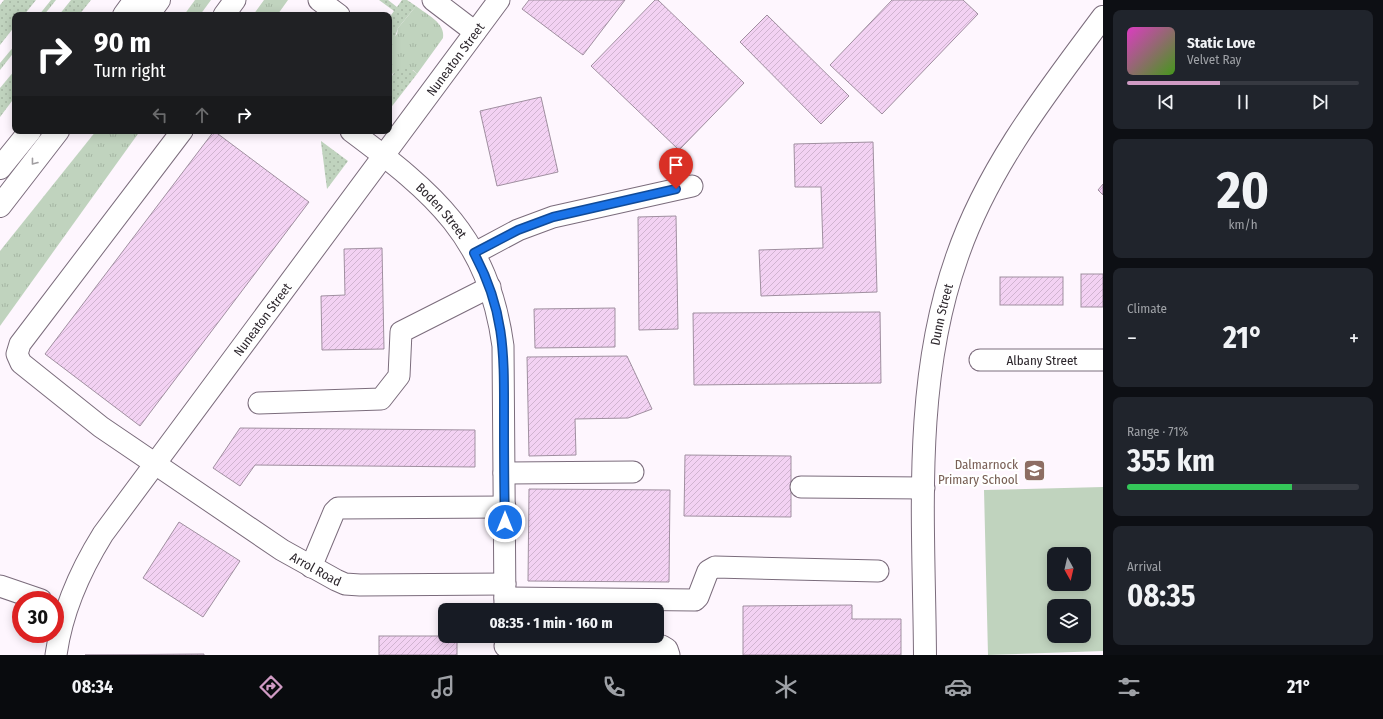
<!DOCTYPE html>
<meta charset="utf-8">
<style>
body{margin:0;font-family:"Fira Sans Condensed",sans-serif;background:#20242c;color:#f1f3f6;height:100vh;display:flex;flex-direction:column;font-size:15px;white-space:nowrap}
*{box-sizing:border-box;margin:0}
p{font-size:13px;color:#9ea1a6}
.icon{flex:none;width:22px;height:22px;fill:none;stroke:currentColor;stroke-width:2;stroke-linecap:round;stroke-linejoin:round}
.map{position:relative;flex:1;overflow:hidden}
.drawer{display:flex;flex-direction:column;gap:10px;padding:10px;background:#0d0f14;width:280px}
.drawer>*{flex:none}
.hud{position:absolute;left:12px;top:12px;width:380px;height:122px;border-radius:8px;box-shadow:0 2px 10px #0003;background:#202124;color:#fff;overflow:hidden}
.needle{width:26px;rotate:172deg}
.tools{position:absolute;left:1047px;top:547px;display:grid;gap:8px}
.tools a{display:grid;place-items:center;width:44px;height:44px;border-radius:8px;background:#171b24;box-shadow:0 2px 10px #0003;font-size:20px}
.speed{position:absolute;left:12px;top:591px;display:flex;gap:8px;font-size:20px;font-weight:700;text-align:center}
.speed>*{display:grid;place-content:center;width:52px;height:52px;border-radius:50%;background:#171b24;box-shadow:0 2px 10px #0003;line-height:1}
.speed .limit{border:6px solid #d22;background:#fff;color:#111}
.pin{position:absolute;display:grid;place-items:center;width:34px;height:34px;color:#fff;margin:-41px -17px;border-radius:50% 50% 50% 0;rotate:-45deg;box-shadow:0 0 4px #0007}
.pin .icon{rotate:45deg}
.me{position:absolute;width:44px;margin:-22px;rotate:0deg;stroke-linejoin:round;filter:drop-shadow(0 0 3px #0008)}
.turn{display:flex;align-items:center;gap:14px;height:84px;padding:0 16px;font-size:18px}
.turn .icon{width:52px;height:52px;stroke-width:2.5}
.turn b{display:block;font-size:28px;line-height:34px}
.lanes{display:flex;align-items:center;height:38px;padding:0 16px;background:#0003;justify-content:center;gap:20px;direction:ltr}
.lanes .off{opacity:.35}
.big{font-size:30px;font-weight:700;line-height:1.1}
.drawer .widget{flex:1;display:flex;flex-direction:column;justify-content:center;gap:6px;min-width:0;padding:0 14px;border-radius:8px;background:#20242c}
.drawer .dial{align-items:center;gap:0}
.dial b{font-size:52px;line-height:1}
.song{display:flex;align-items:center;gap:12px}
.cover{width:48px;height:48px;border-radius:6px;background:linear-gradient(135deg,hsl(310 70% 55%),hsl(100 70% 35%))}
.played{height:4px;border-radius:2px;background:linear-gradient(90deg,#d09bc4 40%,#363941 40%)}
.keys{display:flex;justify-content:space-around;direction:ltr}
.heat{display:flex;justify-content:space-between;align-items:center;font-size:22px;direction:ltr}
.charge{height:6px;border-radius:3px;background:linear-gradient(90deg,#34c759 71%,#363941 0)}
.trip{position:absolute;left:438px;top:603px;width:226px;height:40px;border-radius:8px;background:#171b24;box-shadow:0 2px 10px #0003;font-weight:700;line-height:40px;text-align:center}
.tab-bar{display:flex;height:64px;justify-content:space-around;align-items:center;background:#090b0e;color:#9ea1a6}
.tab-bar .icon{width:28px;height:28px}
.tab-bar .selected{color:#d09bc4}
.tab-bar b{font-size:18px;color:#f1f3f6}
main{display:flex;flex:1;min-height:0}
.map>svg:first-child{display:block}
.grass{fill:url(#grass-tufts)}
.park{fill:#c0d3be;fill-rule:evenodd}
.garden{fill:url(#garden-dots)}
.building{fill:url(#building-hatch);stroke:#a08fa0}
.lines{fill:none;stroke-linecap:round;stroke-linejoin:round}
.minor-casing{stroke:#7b6c7c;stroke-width:23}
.major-casing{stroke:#7b6c7c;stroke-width:24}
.minor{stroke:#fff;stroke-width:21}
.major{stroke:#fff;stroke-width:22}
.oneway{stroke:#a09da0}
.route-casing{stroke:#114b97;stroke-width:10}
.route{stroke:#1a73e8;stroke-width:7}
.labels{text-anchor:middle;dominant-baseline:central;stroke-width:4;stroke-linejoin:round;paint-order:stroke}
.street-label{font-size:13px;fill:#2c262c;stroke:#fff}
.education-label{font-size:13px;fill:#785e54;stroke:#fff;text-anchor:end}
</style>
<main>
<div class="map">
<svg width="1103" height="655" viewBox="0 0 1103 655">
<defs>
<pattern id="grass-tufts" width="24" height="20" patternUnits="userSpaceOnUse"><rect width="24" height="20" fill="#c0d3be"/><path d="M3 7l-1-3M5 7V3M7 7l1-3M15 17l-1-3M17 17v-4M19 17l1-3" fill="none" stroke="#a5b5a3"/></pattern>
<pattern id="garden-dots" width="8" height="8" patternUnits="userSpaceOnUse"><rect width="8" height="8" fill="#c0d3be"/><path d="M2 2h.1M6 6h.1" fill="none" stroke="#a5b5a3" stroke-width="1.8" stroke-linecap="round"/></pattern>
<pattern id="building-hatch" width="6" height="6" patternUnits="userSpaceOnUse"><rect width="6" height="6" fill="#f3d2f3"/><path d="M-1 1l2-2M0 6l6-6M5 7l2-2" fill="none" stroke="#d0b4d0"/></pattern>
</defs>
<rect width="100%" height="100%" fill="#fef6fe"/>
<g class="grass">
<path d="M51,0H56L44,15H39Z"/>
<path d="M195,0H211L200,15H184Z"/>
<path d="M264,0H288L278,14L279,15H253Z"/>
<path d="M416,6C426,14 446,23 443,38L417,74L413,70L393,73L389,82V43L397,34L398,28Z"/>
<path d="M15,45V51L0,70V63Z"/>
<path d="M96,131H140L0,326V251Z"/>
</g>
<path class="park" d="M1103,487V651L988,655L984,490ZM1054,554H1084V584H1054ZM1054,606H1084V636H1054Z"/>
<g class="garden">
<path d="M4,0H36L24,15H15V26L0,45V5Z"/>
<path d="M71,0H91L79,15H59Z"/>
<path d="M379,0H388L397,7L402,0H407L416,6L398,28L394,40L389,43V18L394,11Z"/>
<path d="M401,67L410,68L417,74L389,110C389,96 385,75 401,67Z"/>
<path d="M15,70V97L0,117V88Z"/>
<path d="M321,141L348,161L327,189L321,142Z"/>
</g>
<g class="building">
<path d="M529,0H625L583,55L522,9Z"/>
<path d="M655,0H658L744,83L679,150L591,66Z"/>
<path d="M892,0H963L978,14L882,114L830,65Z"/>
<path d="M767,15L849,96L821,124L740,42Z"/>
<path d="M541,97L558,172L497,186L480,111Z"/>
<path d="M214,131L309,202L140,426L45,354Z"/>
<path d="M873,142L877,292L761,296L759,250L823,248L821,187H795L794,144Z"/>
<path d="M1103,184V195L1098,190Z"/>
<path d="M676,216L678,329L639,330L638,217Z"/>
<path d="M382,248L384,349L322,350L321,296L345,295L344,249Z"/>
<rect x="1081" y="274" width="22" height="33"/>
<rect x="1000" y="277" width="63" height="28"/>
<path d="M615,308V347L535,348L534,309Z"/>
<path d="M880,312L881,383L694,385L693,313Z"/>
<path d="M627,356L652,409L628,418L575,419L576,455L529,456L527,357Z"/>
<path d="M240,428L475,430V467L255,465L240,486L213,468Z"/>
<path d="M685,455L791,456V517L684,516Z"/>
<path d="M529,489L670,490L669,582L528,581Z"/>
<path d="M179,522L240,561L203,617L143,578Z"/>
<path d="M852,605V619H901V655H743V606Z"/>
<rect x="379" y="636" width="78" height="19"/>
<path d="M204,654V655H85Z"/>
</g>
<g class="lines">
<defs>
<g id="minor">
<path d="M319,0L339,15"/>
<path d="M433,0L475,32"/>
<path d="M224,15L235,0"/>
<path id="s1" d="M182,131L20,344L17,354L21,363L101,427L282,550L336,580L345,584L360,585L505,584"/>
<path id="s2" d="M351,131C434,193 488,237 503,346L505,610"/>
<path d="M475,253L518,230L553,217L692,186"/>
<path id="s3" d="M980,360H1103"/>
<path d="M259,403L381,399L399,376L401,332L490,287"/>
<path d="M504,473L633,472"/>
<path d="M801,487L924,488"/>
<path d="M311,567L334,512L338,508L505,507"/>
<path d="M0,586L41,600"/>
<path d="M505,598L695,600L698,597L708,571L715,567L878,571"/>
<path d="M505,646H662L667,649L669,655"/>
<path id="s4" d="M56,655C62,611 80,571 103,534L499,0"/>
</g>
<g id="major">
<path d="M124,15L135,0"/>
<path d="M148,15L159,0"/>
<path d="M0,168L30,131"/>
<path d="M0,206L58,131"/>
<path id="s5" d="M925,655C924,522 912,384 957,257C988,167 1047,92 1103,17"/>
</g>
</defs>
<use href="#minor" class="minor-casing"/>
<use href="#major" class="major-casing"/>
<use href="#minor" class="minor"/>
<use href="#major" class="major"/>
</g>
<defs><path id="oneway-chevron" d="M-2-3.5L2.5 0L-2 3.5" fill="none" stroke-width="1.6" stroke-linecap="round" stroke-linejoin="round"/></defs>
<use class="oneway" href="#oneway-chevron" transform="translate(34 162) rotate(128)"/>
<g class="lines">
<defs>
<path id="route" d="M505,522C504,489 504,455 504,422C504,356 506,313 474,253L518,230L553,217L676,189"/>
</defs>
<use href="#route" class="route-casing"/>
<use href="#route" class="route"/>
</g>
<defs>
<symbol id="school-square" viewBox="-11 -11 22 22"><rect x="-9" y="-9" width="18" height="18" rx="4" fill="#8d6e63" stroke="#fff"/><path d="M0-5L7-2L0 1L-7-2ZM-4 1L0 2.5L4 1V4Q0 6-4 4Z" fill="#fff"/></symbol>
</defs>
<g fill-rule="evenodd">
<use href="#school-square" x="1022" y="458" width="25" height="25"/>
</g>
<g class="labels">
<g class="street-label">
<text stroke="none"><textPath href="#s4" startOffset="722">Nuneaton Street</textPath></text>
<text stroke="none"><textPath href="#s2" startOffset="121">Boden Street</textPath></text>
<text stroke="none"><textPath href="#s5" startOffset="342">Dunn Street</textPath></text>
<text stroke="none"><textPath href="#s4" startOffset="398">Nuneaton Street</textPath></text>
<text stroke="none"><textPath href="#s3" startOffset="62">Albany Street</textPath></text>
<text stroke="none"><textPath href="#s1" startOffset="648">Arrol Road</textPath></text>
</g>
<g class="education-label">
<text x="1018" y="464">Dalmarnock<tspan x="1018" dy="15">Primary School</tspan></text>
</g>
</g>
</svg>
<div class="tools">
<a><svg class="needle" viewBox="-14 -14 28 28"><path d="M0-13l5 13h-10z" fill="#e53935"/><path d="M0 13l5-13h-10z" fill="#9ea1a6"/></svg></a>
<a><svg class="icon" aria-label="layers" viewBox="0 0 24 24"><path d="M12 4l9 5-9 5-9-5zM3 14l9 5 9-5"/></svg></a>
</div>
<div class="speed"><div class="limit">30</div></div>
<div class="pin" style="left:676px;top:189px;background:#d93025"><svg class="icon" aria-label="arrive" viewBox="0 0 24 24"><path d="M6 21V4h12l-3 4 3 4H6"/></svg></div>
<svg class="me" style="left:505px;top:522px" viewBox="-20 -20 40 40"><circle r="17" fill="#1a73e8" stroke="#fff" stroke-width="3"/><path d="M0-11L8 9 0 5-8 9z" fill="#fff"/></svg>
<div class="trip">08:35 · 1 min · 160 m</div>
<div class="hud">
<div class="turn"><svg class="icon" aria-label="right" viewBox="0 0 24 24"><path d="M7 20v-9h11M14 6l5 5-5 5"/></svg><div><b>90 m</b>Turn right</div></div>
<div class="lanes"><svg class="icon off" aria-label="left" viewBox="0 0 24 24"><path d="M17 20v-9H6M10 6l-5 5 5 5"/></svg><svg class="icon off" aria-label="ahead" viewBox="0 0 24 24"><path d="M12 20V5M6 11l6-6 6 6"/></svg><svg class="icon" aria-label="right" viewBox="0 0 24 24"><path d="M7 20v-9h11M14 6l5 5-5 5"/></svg></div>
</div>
</div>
<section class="drawer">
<div class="widget">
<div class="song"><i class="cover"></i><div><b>Static Love</b><p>Velvet Ray</p></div></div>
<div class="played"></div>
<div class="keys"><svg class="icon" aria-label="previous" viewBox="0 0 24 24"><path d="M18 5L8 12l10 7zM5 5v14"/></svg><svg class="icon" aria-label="pause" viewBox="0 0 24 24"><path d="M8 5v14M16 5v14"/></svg><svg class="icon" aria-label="next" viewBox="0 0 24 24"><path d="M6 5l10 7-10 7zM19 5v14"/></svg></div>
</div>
<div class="widget dial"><b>20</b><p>km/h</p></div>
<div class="widget"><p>Climate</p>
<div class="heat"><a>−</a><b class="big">21°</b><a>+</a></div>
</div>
<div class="widget"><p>Range · 71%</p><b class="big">355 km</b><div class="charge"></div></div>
<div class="widget"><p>Arrival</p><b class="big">08:35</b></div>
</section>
</main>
<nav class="tab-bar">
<b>08:34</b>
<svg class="icon selected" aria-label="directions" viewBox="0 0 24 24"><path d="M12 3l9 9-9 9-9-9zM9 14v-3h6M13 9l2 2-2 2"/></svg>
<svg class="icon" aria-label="music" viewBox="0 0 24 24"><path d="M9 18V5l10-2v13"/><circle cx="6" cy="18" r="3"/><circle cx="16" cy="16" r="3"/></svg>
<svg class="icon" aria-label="phone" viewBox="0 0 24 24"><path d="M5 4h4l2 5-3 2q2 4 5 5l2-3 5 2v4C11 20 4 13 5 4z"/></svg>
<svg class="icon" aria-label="climate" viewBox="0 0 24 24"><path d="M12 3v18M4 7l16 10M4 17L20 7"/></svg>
<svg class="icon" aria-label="car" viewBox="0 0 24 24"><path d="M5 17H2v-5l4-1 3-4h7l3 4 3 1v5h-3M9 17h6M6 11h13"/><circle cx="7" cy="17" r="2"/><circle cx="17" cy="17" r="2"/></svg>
<svg class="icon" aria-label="filters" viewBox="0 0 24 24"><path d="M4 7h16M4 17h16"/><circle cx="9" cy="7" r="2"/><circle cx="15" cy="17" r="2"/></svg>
<b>21°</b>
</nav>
